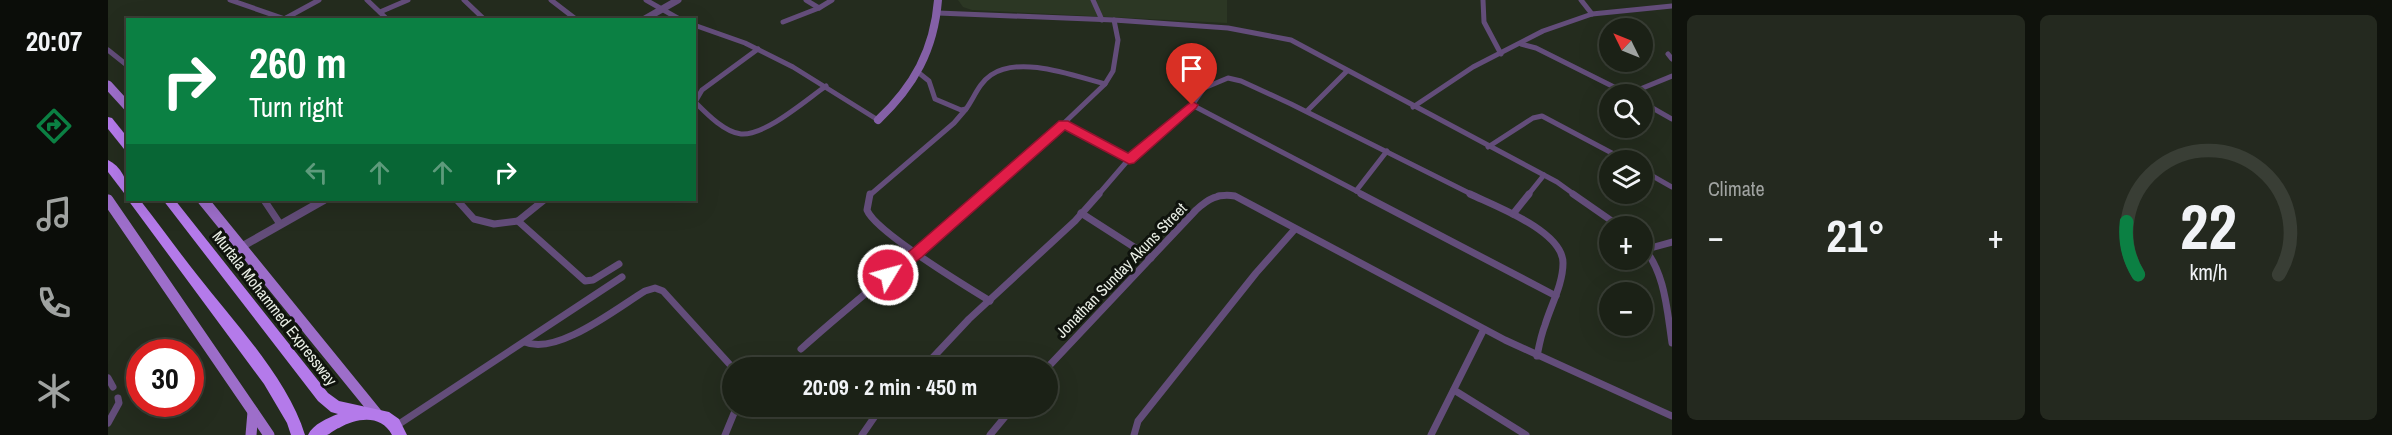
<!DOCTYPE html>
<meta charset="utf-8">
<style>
body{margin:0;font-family:"Archivo Narrow",sans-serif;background:#24291f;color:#f1f3f6;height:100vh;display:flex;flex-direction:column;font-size:22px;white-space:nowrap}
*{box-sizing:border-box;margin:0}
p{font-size:20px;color:#a0a3a1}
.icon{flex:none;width:33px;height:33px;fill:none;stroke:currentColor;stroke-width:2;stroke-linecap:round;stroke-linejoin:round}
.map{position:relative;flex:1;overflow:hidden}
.sheet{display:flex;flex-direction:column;gap:15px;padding:15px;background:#0f120c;width:720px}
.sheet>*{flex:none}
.hud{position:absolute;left:18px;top:18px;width:570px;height:183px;border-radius:0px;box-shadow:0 6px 24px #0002,0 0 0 2px #393e35;background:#0b8043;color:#fff;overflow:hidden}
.needle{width:39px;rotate:313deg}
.fabs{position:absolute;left:1491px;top:18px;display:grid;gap:12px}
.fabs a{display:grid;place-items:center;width:54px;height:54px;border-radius:50%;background:#1b2116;box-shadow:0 6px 24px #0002,0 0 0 2px #393e35;font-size:30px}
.speed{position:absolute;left:18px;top:339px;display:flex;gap:12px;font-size:30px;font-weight:700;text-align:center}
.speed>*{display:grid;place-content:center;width:78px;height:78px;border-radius:50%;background:#1b2116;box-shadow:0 6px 24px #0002,0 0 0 2px #393e35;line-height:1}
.speed .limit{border:9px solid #d22;background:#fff;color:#111}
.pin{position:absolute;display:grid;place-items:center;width:51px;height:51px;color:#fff;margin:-62px -26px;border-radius:50% 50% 50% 0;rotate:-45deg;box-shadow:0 0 6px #0007}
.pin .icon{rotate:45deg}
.me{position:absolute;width:66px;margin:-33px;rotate:53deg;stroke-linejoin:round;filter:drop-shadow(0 0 4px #0008)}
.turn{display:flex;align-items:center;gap:21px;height:126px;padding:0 24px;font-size:27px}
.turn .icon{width:78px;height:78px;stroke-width:2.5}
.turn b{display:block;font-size:42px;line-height:51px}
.lanes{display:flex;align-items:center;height:57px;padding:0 24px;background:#0003;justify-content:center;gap:30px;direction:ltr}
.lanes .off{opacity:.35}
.big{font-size:45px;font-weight:700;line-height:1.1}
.sheet .card{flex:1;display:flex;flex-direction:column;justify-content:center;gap:9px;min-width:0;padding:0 21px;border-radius:9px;background:#24291f}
.sheet .dial{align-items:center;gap:0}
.dial svg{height:156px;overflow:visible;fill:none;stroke:#393e35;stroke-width:7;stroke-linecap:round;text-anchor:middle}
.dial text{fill:#f1f3f6;stroke:none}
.heat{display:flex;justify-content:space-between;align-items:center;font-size:33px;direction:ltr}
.sheet .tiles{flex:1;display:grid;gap:15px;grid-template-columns:repeat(2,1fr)}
.trip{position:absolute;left:614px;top:357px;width:336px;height:60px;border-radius:30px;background:#1b2116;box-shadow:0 6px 24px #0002,0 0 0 2px #393e35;font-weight:700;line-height:60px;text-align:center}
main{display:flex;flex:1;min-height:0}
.dock{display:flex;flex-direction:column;width:108px;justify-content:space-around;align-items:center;background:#0b0d09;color:#a0a3a1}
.dock .icon{width:42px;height:42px}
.dock .current{color:#0b8043}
.dock b{font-size:27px;color:#f1f3f6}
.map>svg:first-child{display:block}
.built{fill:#2c3724}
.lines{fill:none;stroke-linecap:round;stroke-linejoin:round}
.minor-far1{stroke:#634d7a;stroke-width:5}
.minor{stroke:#634d7a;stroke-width:7}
.tertiary-far1{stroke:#634d7a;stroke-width:7}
.tertiary{stroke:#634d7a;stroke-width:8}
.secondary{stroke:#8460a7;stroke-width:8}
.primary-far1{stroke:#9d6eca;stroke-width:9}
.primary{stroke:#9d6eca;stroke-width:11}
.motorway{fill:#b47aea;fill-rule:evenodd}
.route{fill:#e11d48;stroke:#92132f;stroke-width:1.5}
.labels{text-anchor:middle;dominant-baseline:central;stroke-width:6;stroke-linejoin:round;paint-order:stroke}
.street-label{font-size:16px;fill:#e9eee5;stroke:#0f130d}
</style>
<main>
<nav class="dock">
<b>20:07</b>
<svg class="icon current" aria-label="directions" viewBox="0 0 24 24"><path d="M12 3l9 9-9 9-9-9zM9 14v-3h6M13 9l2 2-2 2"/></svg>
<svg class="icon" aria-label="music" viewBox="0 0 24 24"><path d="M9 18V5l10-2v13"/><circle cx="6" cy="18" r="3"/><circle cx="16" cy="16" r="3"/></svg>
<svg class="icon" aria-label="phone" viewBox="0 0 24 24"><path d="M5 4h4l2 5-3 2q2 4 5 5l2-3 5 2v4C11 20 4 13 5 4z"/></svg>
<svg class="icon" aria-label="climate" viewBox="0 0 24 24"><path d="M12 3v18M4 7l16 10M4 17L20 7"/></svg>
</nav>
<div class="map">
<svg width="1564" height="435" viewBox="0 0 1564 435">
<rect width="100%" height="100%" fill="#242c1e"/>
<path class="built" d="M850,0H1119V23L864,10L855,7Z"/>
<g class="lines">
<g class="minor-far1">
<path d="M122,0L180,20"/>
<path d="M259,0L280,20"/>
<path d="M356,0L377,20"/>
<path d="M443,0L469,20"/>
<path d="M538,0L573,20"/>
<path d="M698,0L711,8"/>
<path d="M985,0L994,20"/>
<path d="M1375,0L1376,22L1393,54"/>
<path d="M1473,0L1484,14"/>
<path d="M272,12L300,0"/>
<path d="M830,13L1006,20L1120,28L1183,40L1449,182L1467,195"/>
<path d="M178,18L211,0"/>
<path d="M675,22L711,8L724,0"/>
<path d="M586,25L637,43L685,67L770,120"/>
<path d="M1413,44L1428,48L1520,94"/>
<path d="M650,49L594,90L587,102C598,113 616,132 633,134C657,136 698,100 718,86"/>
<path d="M0,50L20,66"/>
<path d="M1560,54L1564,59"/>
<path d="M811,73L821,81L827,99L853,110L858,109C866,98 871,83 883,75C912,55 966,76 997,84"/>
<path d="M1520,94L1564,76"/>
<path d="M1534,102L1564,119"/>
<path d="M1084,105L1256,195"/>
<path d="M1305,107L1365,67L1435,31L1484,14L1564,6"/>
<path d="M1199,111L1239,71"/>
<path d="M956,124L1021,159"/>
<path d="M1380,147L1425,118L1434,116L1517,160"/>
<path d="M1534,170L1564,187"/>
<path d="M1248,191L1279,151"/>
<path d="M762,195L846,123L858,109"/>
<path d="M875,195L933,145L997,84L1005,71L1010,40L1006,20"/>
<path d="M990,195L1021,159L1084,105L1096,88L1120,78L1133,81L1183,104L1365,195"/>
<path d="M1110,195H1122"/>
<path d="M1420,195L1436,175"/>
</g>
<g class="minor">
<path d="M762,194L759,210C767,231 859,287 882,301"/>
<path d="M1253,194L1448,296"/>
<path d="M1362,194C1387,206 1455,231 1455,263C1455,284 1443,305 1437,325C1433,335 1431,346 1429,356"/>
<path d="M1465,194L1511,226"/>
<path d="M156,200L172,224"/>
<path d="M349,200L366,219L386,224L410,221L436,200"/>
<path d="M973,213L1043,258"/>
<path d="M1405,214L1421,194"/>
<path d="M410,221L477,281L485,280L511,264"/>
<path d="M1534,246C1557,271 1559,310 1564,343"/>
<path d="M1539,249L1564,242"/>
<path d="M417,342C449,356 509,308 537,291L547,288L555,291L625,368"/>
<path d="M693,349C753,295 817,246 877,194"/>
<path d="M815,368L861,319L967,221L991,194"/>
<path d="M939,368L1088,210C1100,199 1110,193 1127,196L1397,340L1564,416"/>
<path d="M0,378L5,387"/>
<path d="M1346,390L1418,435"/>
<path d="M0,423L11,403L10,398"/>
<path d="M288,426L514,277"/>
<path d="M617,435L629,406"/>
<path d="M754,435L774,406"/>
<path d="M882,435L906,406"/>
<path d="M1026,435L1030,421L1148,273L1187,229"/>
<path d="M1323,435L1375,331"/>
</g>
<path class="tertiary-far1" d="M535,20L570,0"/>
<path class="tertiary" d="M133,247L216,200"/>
<path class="secondary" d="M770,120C806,86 826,50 830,0"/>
<path class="primary-far1" d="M0,85L20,107"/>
<g class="primary">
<path d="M0,200L161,435"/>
<path d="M95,200L269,414"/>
<path d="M143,435L145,412"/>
</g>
<g class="motorway">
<path d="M0,117L4,118L20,138V150L16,149L0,129Z"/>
<path d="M0,160C13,166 20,181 20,194L16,193L0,172Z"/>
<path d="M20,200H32C52,225 70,251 90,276C126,322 180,379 197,435H183L179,423L156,384Z"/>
<path d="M55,200H67L220,393L231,401L281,412L291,419L299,435H284C273,414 249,418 231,428C227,429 222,434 219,435C214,435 205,435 200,435C205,424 220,418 230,414L223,412L210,401Z"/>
</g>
</g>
<path class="route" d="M1084,101L1090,105L1088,108L1026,163L1021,164L957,130L814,257L785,279H775L773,275L775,271L804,249L951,121H960L1020,153Z"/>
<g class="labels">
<g class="street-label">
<text transform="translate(1013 270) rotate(-46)">Jonathan Sunday Akuns Street</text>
<text transform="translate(167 308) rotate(52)">Murtala Mohammed Expressway</text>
</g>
</g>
</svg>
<div class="fabs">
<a><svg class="needle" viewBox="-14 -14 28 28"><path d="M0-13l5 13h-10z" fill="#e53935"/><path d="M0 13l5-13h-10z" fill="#a0a3a1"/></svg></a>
<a><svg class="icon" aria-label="search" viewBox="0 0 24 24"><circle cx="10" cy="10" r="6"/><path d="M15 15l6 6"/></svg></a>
<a><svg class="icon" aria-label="layers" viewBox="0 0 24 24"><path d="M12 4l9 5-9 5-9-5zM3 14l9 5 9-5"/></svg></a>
<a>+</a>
<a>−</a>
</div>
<div class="speed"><div class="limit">30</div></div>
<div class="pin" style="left:1084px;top:105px;background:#d93025"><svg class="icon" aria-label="arrive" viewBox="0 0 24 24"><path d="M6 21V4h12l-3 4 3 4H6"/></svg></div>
<svg class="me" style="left:780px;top:275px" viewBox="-20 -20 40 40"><circle r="17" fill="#e11d48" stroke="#fff" stroke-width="3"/><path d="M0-11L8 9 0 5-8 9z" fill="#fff"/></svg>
<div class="trip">20:09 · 2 min · 450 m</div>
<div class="hud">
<div class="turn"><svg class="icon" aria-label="right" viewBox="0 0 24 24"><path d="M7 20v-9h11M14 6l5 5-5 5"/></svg><div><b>260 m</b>Turn right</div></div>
<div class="lanes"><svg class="icon off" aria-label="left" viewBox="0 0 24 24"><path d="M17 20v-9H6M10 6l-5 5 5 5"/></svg><svg class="icon off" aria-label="ahead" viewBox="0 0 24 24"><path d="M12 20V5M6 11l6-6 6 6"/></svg><svg class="icon off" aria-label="ahead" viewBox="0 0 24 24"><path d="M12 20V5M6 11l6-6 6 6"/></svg><svg class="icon" aria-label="right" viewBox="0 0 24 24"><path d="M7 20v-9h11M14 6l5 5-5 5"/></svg></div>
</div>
</div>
<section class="sheet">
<div class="tiles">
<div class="card"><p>Climate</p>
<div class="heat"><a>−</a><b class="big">21°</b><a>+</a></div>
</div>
<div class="card dial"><svg viewBox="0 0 100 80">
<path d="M14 69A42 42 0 1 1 86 69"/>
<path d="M14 69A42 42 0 0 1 8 42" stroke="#0b8043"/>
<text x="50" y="56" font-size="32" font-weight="700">22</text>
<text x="50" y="72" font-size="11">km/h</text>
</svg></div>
</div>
</section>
</main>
